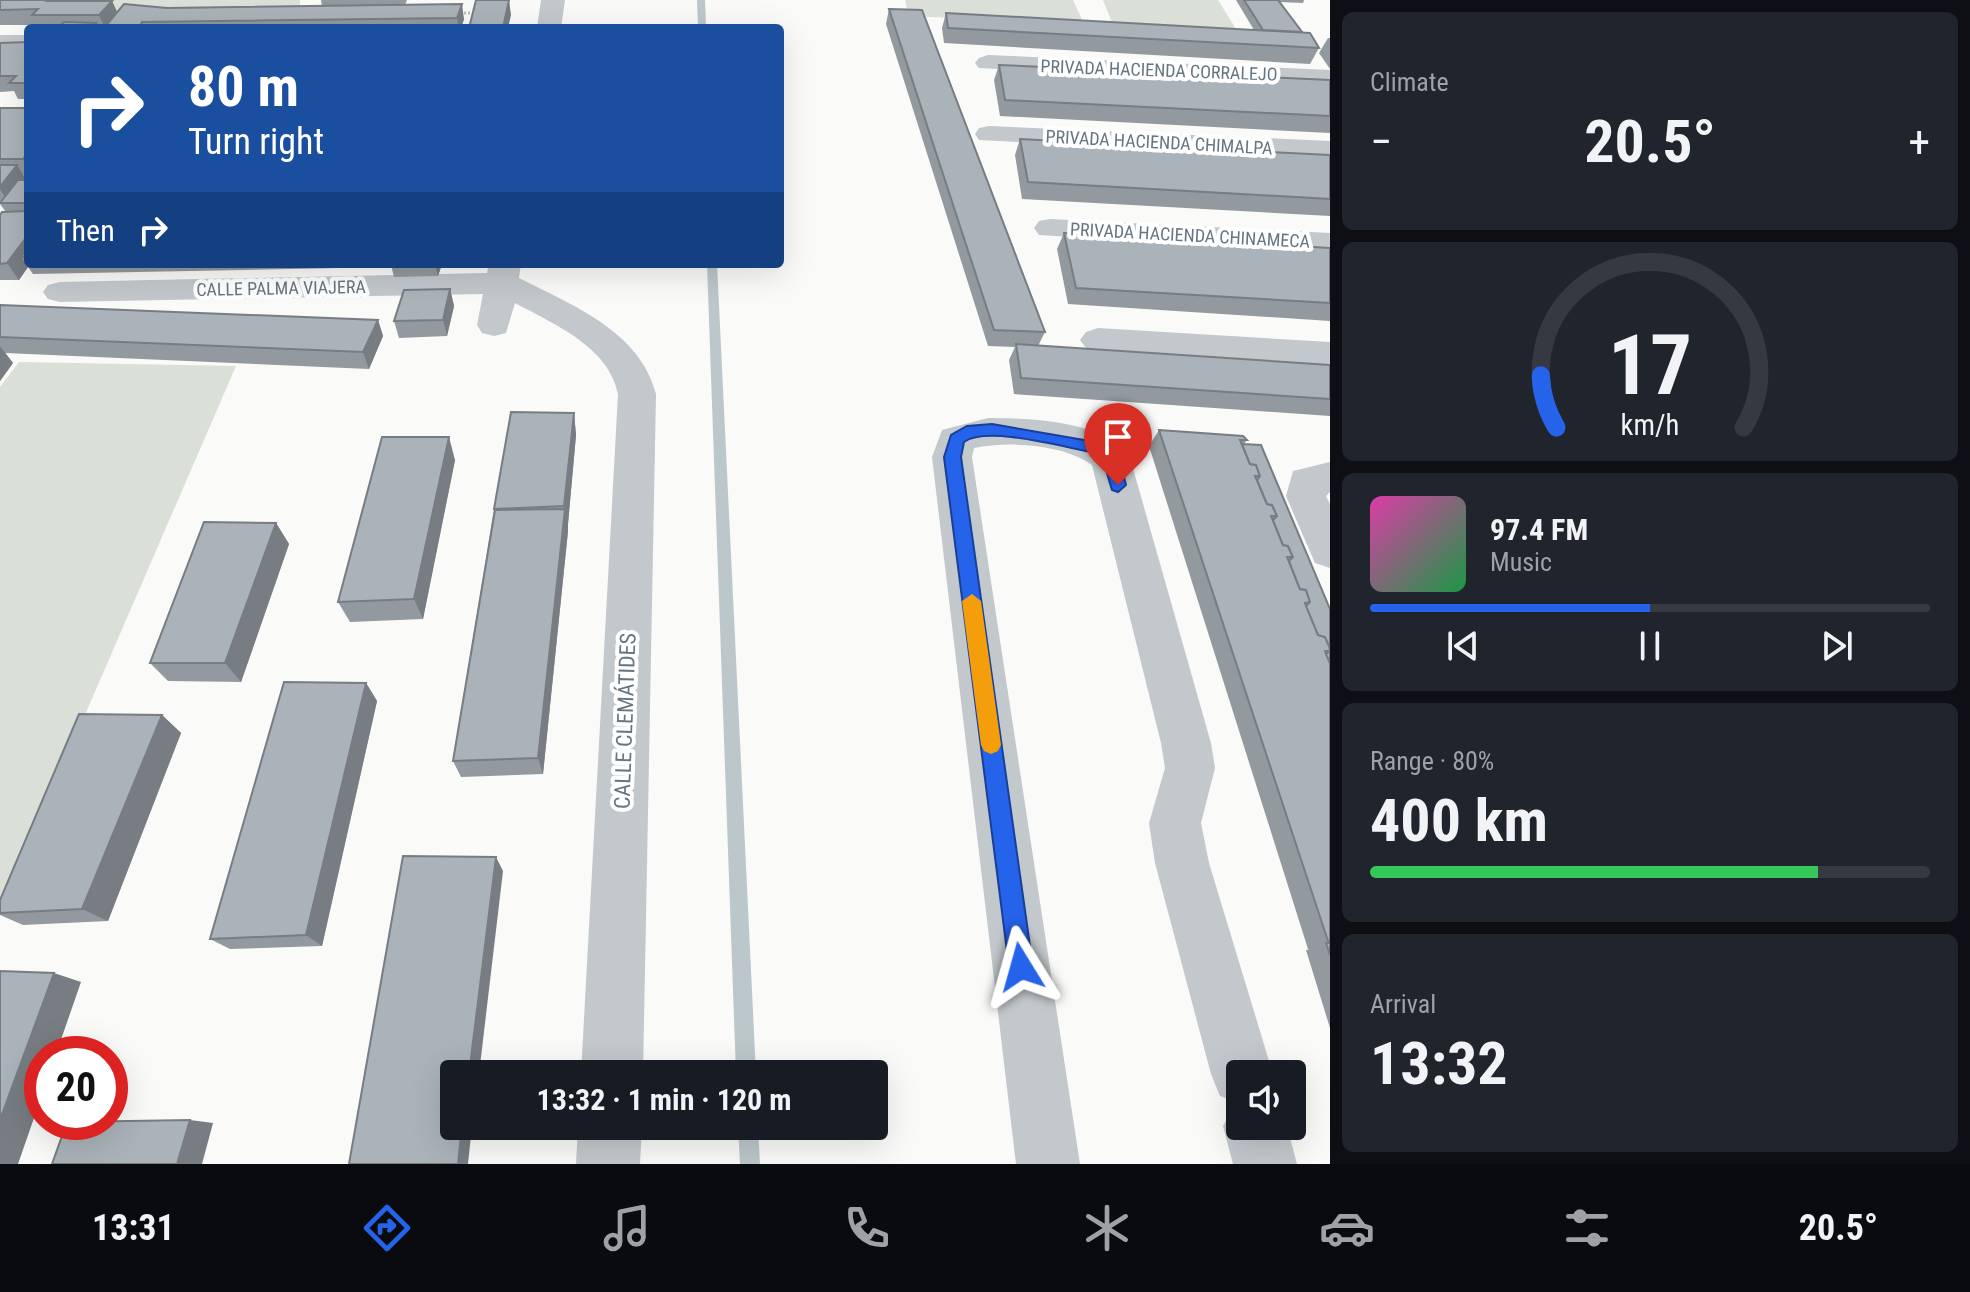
<!DOCTYPE html>
<meta charset="utf-8">
<style>
body{margin:0;font-family:"Roboto Condensed",sans-serif;background:#20242c;color:#f1f3f6;height:100vh;display:flex;flex-direction:column;font-size:30px;white-space:nowrap}
*{box-sizing:border-box;margin:0}
p{font-size:26px;color:#9ea1a6}
.icon{flex:none;width:44px;height:44px;fill:none;stroke:currentColor;stroke-width:2;stroke-linecap:round;stroke-linejoin:round}
.map{position:relative;flex:1;overflow:hidden}
.sheet{display:flex;flex-direction:column;gap:12px;padding:12px;background:#0d0f14;width:640px}
.sheet>*{flex:none}
.top-card{position:absolute;left:24px;top:24px;width:760px;height:244px;border-radius:8px;box-shadow:0 8px 32px #0002;background:#1a4fa0;color:#fff;overflow:hidden}
.controls{position:absolute;left:1226px;top:1060px;display:grid;gap:16px}
.controls a{display:grid;place-items:center;width:80px;height:80px;border-radius:8px;background:#171b24;box-shadow:0 8px 32px #0002;font-size:40px}
.speed{position:absolute;left:24px;top:1036px;display:flex;gap:16px;font-size:40px;font-weight:700;text-align:center}
.speed>*{display:grid;place-content:center;width:104px;height:104px;border-radius:50%;background:#171b24;box-shadow:0 8px 32px #0002;line-height:1}
.speed .limit{border:12px solid #d22;background:#fff;color:#111}
.pin{position:absolute;display:grid;place-items:center;width:68px;height:68px;color:#fff;margin:-82px -34px;border-radius:50% 50% 50% 0;rotate:-45deg;box-shadow:0 0 8px #0007}
.pin .icon{rotate:45deg}
.me{position:absolute;width:88px;margin:-44px;rotate:352deg;stroke-linejoin:round;filter:drop-shadow(0 0 6px #0008)}
.turn{display:flex;align-items:center;gap:28px;height:168px;padding:0 32px;font-size:36px}
.turn .icon{width:104px;height:104px;stroke-width:2.5}
.turn b{display:block;font-size:56px;line-height:68px}
.then{display:flex;align-items:center;height:76px;padding:0 32px;background:#0003;gap:16px;font-size:30px}
.big{font-size:60px;font-weight:700;line-height:1.1}
.sheet .card{flex:1;display:flex;flex-direction:column;justify-content:center;gap:12px;min-width:0;padding:0 28px;border-radius:12px;background:#20242c}
.sheet .dial{align-items:center;gap:0}
.dial svg{height:208px;overflow:visible;fill:none;stroke:#363941;stroke-width:7;stroke-linecap:round;text-anchor:middle}
.dial text{fill:#f1f3f6;stroke:none}
.song{display:flex;align-items:center;gap:24px}
.cover{width:96px;height:96px;border-radius:12px;background:linear-gradient(135deg,hsl(320 70% 55%),hsl(140 70% 35%))}
.played{height:8px;border-radius:4px;background:linear-gradient(90deg,#2563eb 50%,#363941 50%)}
.keys{display:flex;justify-content:space-around;direction:ltr}
.heat{display:flex;justify-content:space-between;align-items:center;font-size:44px;direction:ltr}
.charge{height:12px;border-radius:6px;background:linear-gradient(90deg,#34c759 80%,#363941 0)}
.trip{position:absolute;left:440px;top:1060px;width:448px;height:80px;border-radius:8px;background:#171b24;box-shadow:0 8px 32px #0002;font-weight:700;line-height:80px;text-align:center}
.tab-bar{display:flex;height:128px;justify-content:space-around;align-items:center;background:#090b0e;color:#9ea1a6}
.tab-bar .icon{width:56px;height:56px}
.tab-bar .selected{color:#2563eb}
.tab-bar b{font-size:36px;color:#f1f3f6}
main{display:flex;flex:1;min-height:0}
.map>svg:first-child{display:block}
.green{fill:#dadfd7}
.lines{fill:none;stroke-linecap:round;stroke-linejoin:round}
.stream{fill:#bbc7cb;fill-rule:evenodd}
.path{stroke:#bbbfc2;stroke-width:3;stroke-dasharray:2 2;stroke-linecap:butt}
.minor{fill:#c3c8cc;fill-rule:evenodd}
.wall{fill:#929a9f}
.shaded-wall{fill:#777d82}
.building{fill:#aab3b9;stroke:#777d82;stroke-width:2}
.route{fill:#2563eb;stroke:#184099;stroke-width:2}
.slow{fill:#f59e0b}
.labels{text-anchor:middle;dominant-baseline:central;stroke-width:8;stroke-linejoin:round;paint-order:stroke}
.far-street-label{font-size:18px;fill:#657683;stroke:#fff}
.street-label{font-size:22px;fill:#657683;stroke:#fff}
</style>
<main>
<div class="map">
<svg width="1330" height="1164" viewBox="0 0 1330 1164">
<rect width="100%" height="100%" fill="#fafaf8"/>
<g class="green">
<path d="M0,0H300V20L139,17Z"/>
<path d="M905,0H1073L1084,24L909,16Z"/>
<path d="M1103,0H1218L1236,29L1113,25Z"/>
<path d="M19,362L236,366L0,911V387Z"/>
</g>
<g class="lines">
<g class="stream">
<path d="M697,0H705L706,28H698Z"/>
<path d="M707,264H717L756,1074H736Z"/>
<path d="M738,1126H758L760,1164H740Z"/>
</g>
<path class="path" d="M456,13H478"/>
<g class="minor">
<path d="M541,0H565L561,28H537Z"/>
<rect x="0" y="35" width="28" height="14"/>
<path d="M988,55L1330,70V86L979,68L975,63L979,58Z"/>
<path d="M989,126L1330,141V159L979,140L975,134L979,128Z"/>
<path d="M1050,219L1330,233V253L1039,235L1034,228L1039,221Z"/>
<path d="M489,264H521L519,278C572,305 640,331 656,394L643,1074H581L618,394C609,347 554,324 515,303L506,333L494,336L482,333L477,325L483,294L60,302L48,299L43,292L48,285L60,282L487,273Z"/>
<path d="M1098,328L1330,342V366L1086,348L1080,340L1086,332Z"/>
<path d="M988,418C1027,418 1109,421 1130,458L1211,743L1215,768L1201,823L1209,863L1273,1074H1240V1126H1287L1297,1164H1233L1223,1126L1236,1102L1220,1096L1211,1074L1155,863L1149,823L1165,768L1161,743L1092,465C1063,444 1009,441 974,448L972,457L1080,1164H1016L932,457L942,430Z"/>
<path d="M1330,462V492L1326,496L1330,504V568L1315,563L1286,496L1293,471Z"/>
<path d="M578,1126H642L640,1164H576Z"/>
</g>
</g>
<g class="wall">
<path d="M0,0L112,1L117,12L167,8L322,6L321,0H407L405,5L464,19L461,28H39L38,25H0Z"/>
<path d="M1236,0H1304L1303,3L1280,2L1302,32L1319,48L1310,64L944,43L942,28L946,13L1254,30Z"/>
<path d="M889,9L1045,332L1038,346L1330,365V416L1014,394L1009,360L1015,347L988,346L886,24Z"/>
<path d="M1328,38H1330V69L1319,53Z"/>
<path d="M28,42V99H18L14,91L0,92V43Z"/>
<path d="M999,65L1330,80V133L1000,116L994,80Z"/>
<path d="M28,103V175H23L26,180H28V264H442L438,276L394,277L391,265L390,267L33,274L28,267L19,280H0V215L6,212L0,204V108H24Z"/>
<path d="M1020,139L1330,155V216L1022,199L1015,155Z"/>
<path d="M1064,233L1330,248V321L1068,304L1057,249Z"/>
<path d="M450,289L454,306L447,336L399,338L394,321Z"/>
<path d="M0,305L378,320L383,336L369,369L5,353L13,363L0,381Z"/>
<path d="M574,413L576,435L568,524V531L543,774L461,777L453,761L494,509Z"/>
<path d="M1159,430L1247,440L1244,444L1330,609V1028L1306,950L1310,949H1308L1149,446Z"/>
<path d="M455,460L423,619L350,622L338,602Z"/>
<path d="M276,523L289,544L241,682L168,681L150,663Z"/>
<path d="M366,683L377,701L322,946L230,949L210,939Z"/>
<path d="M162,715L181,733L108,921L23,925L0,915V900Z"/>
</g>
<g class="shaded-wall">
<path d="M509,0L511,15L508,28H503Z"/>
<path d="M112,1L119,16L105,28L99,15Z"/>
<path d="M462,4L464,19L461,28H459L457,18Z"/>
<path d="M28,152V168L23,159Z"/>
<path d="M17,165L27,181L9,203L0,189V187Z"/>
<path d="M28,235V257H21L28,267L19,280L7,263Z"/>
<path d="M435,264H442L438,276Z"/>
<path d="M450,289L454,306L447,336L443,320Z"/>
<path d="M378,320L383,336L369,369L363,352Z"/>
<path d="M0,346L13,363L0,381Z"/>
<path d="M574,413L576,435L568,524V531L543,774L538,758L565,513L564,506Z"/>
<path d="M449,437L455,460L423,619L414,599Z"/>
<path d="M276,523L289,544L241,682L225,663Z"/>
<path d="M366,683L377,701L322,946L306,935Z"/>
<path d="M162,715L181,733L108,921L82,909Z"/>
<path d="M496,857L503,871L479,1074H469Z"/>
<path d="M54,973L81,982L56,1054H42V1095L18,1164H0V1120Z"/>
<path d="M190,1120L213,1123L202,1164H177Z"/>
<path d="M462,1126H472L468,1164H458Z"/>
</g>
<g class="building">
<path d="M0,0H48L47,1H112L99,15H32L38,9L0,10Z"/>
<path d="M476,0H509L503,28H469Z"/>
<path d="M1244,0H1278L1302,32L1263,30Z"/>
<path d="M124,4L167,8L462,4L457,18L142,22L139,28H104Z"/>
<path d="M889,9L922,10L1045,332L994,330Z"/>
<path d="M946,13L1310,33L1319,48L948,28Z"/>
<path d="M64,22L96,23L92,28H58Z"/>
<path d="M28,42V83H9L16,76H0V43Z"/>
<path d="M999,65L1330,80V116L1005,100Z"/>
<path d="M28,103V152L23,159H0V108H24Z"/>
<path d="M1020,139L1330,155V199L1028,182Z"/>
<path d="M0,165H17L0,187Z"/>
<path d="M18,180H28V203H0Z"/>
<path d="M28,211V235L7,263L0,264V215L2,212Z"/>
<path d="M1064,233L1330,248V303L1076,288Z"/>
<path d="M28,248V257H21Z"/>
<path d="M450,289L443,320L394,321L404,290Z"/>
<path d="M0,305L378,320L363,352L0,337Z"/>
<path d="M1016,344L1330,365V399L1021,378Z"/>
<path d="M511,412L574,413L564,506L494,509Z"/>
<path d="M1159,430L1243,436L1247,440H1240L1250,464L1256,465L1260,476H1255L1267,504L1272,505L1277,516H1271L1283,545L1288,546L1293,557H1287L1300,589L1306,590L1310,602L1305,603L1318,635L1325,637L1329,646L1330,651H1325L1330,663V941H1328Z"/>
<path d="M382,437H449L414,599L338,602Z"/>
<path d="M1242,444L1261,445L1330,609V648L1325,637L1318,635L1306,606L1310,602L1306,590L1300,589L1289,561L1293,557L1288,546L1283,545L1273,520L1277,516L1272,505L1267,504L1257,480L1260,476L1256,465L1250,464Z"/>
<path d="M565,509L538,758L453,761L495,510Z"/>
<path d="M204,522L276,523L225,663H150Z"/>
<path d="M1330,651V663L1326,654Z"/>
<path d="M284,682L366,683L306,935L210,939Z"/>
<path d="M79,714L162,715L82,909L0,913V900Z"/>
<path d="M403,856L496,857L469,1074H454V1126H462L458,1164H349Z"/>
<path d="M1326,943H1330V955Z"/>
<path d="M0,971L54,973L0,1120Z"/>
<path d="M190,1120L177,1164H52L67,1122Z"/>
</g>
<path class="route" d="M992,424L1107,444L1119,458L1126,485L1118,492L1112,490L1103,460L1096,453C1066,448 988,425 964,442L961,457L1033,967L1029,975L1021,979L1012,975L1009,967L944,457L951,435L967,426Z"/>
<path class="slow" d="M972,594L981,601L1001,745L998,751L991,754L984,751L981,745L962,601Z"/>
<g class="labels">
<g class="far-street-label">
<text transform="translate(1159 70) rotate(2)">PRIVADA HACIENDA CORRALEJO</text>
<text transform="translate(1159 142) rotate(3)">PRIVADA HACIENDA CHIMALPA</text>
<text transform="translate(1190 235) rotate(3)">PRIVADA HACIENDA CHINAMECA</text>
<text transform="translate(281 288) rotate(-1)">CALLE PALMA VIAJERA</text>
</g>
<g class="street-label">
<text transform="translate(625 721) rotate(-88)">CALLE CLEMÁTIDES</text>
</g>
</g>
</svg>
<div class="controls">
<a><svg class="icon" aria-label="sound" viewBox="0 0 24 24"><path d="M4 9h4l5-4v14l-5-4H4zM17 9q2 3 0 6"/></svg></a>
</div>
<div class="speed"><div class="limit">20</div></div>
<div class="pin" style="left:1118px;top:485px;background:#d93025"><svg class="icon" aria-label="arrive" viewBox="0 0 24 24"><path d="M6 21V4h12l-3 4 3 4H6"/></svg></div>
<svg class="me" style="left:1021px;top:967px" viewBox="-20 -20 40 40"><path d="M0-17L14 15 0 8-14 15z" fill="#2563eb" stroke="#fff" stroke-width="4"/></svg>
<div class="trip">13:32 · 1 min · 120 m</div>
<div class="top-card">
<div class="turn"><svg class="icon" aria-label="right" viewBox="0 0 24 24"><path d="M7 20v-9h11M14 6l5 5-5 5"/></svg><div><b>80 m</b>Turn right</div></div>
<div class="then">Then<svg class="icon" aria-label="right" viewBox="0 0 24 24"><path d="M7 20v-9h11M14 6l5 5-5 5"/></svg></div>
</div>
</div>
<section class="sheet">
<div class="card"><p>Climate</p>
<div class="heat"><a>−</a><b class="big">20.5°</b><a>+</a></div>
</div>
<div class="card dial"><svg viewBox="0 0 100 80">
<path d="M14 69A42 42 0 1 1 86 69"/>
<path d="M14 69A42 42 0 0 1 8 49" stroke="#2563eb"/>
<text x="50" y="56" font-size="32" font-weight="700">17</text>
<text x="50" y="72" font-size="11">km/h</text>
</svg></div>
<div class="card">
<div class="song"><i class="cover"></i><div><b>97.4 FM</b><p>Music</p></div></div>
<div class="played"></div>
<div class="keys"><svg class="icon" aria-label="previous" viewBox="0 0 24 24"><path d="M18 5L8 12l10 7zM5 5v14"/></svg><svg class="icon" aria-label="pause" viewBox="0 0 24 24"><path d="M8 5v14M16 5v14"/></svg><svg class="icon" aria-label="next" viewBox="0 0 24 24"><path d="M6 5l10 7-10 7zM19 5v14"/></svg></div>
</div>
<div class="card"><p>Range · 80%</p><b class="big">400 km</b><div class="charge"></div></div>
<div class="card"><p>Arrival</p><b class="big">13:32</b></div>
</section>
</main>
<nav class="tab-bar">
<b>13:31</b>
<svg class="icon selected" aria-label="directions" viewBox="0 0 24 24"><path d="M12 3l9 9-9 9-9-9zM9 14v-3h6M13 9l2 2-2 2"/></svg>
<svg class="icon" aria-label="music" viewBox="0 0 24 24"><path d="M9 18V5l10-2v13"/><circle cx="6" cy="18" r="3"/><circle cx="16" cy="16" r="3"/></svg>
<svg class="icon" aria-label="phone" viewBox="0 0 24 24"><path d="M5 4h4l2 5-3 2q2 4 5 5l2-3 5 2v4C11 20 4 13 5 4z"/></svg>
<svg class="icon" aria-label="climate" viewBox="0 0 24 24"><path d="M12 3v18M4 7l16 10M4 17L20 7"/></svg>
<svg class="icon" aria-label="car" viewBox="0 0 24 24"><path d="M5 17H2v-5l4-1 3-4h7l3 4 3 1v5h-3M9 17h6M6 11h13"/><circle cx="7" cy="17" r="2"/><circle cx="17" cy="17" r="2"/></svg>
<svg class="icon" aria-label="filters" viewBox="0 0 24 24"><path d="M4 7h16M4 17h16"/><circle cx="9" cy="7" r="2"/><circle cx="15" cy="17" r="2"/></svg>
<b>20.5°</b>
</nav>
